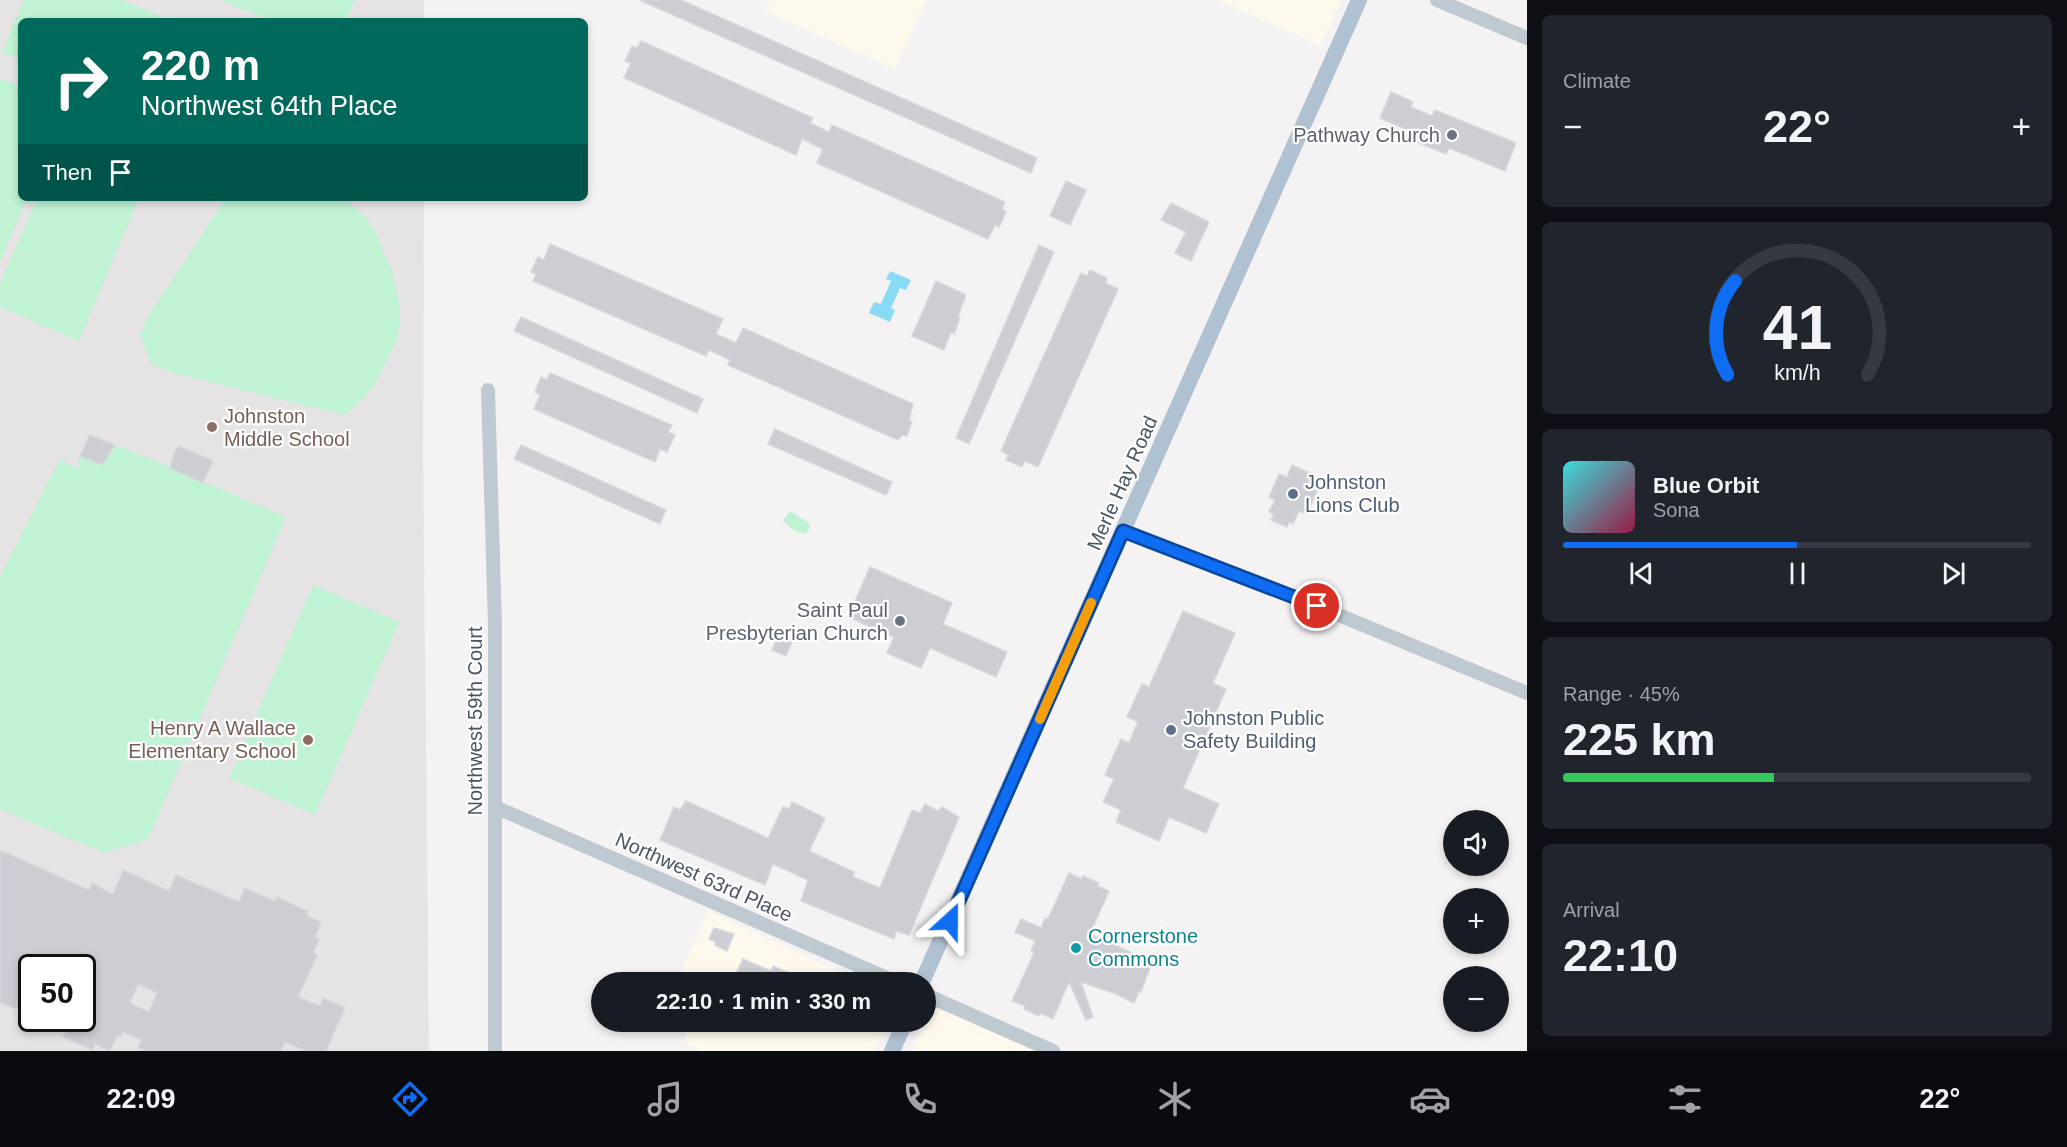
<!DOCTYPE html>
<meta charset="utf-8">
<style>
body{margin:0;font-family:Arial,sans-serif;background:#20242c;color:#f1f3f6;height:100vh;display:flex;flex-direction:column;font-size:22px;white-space:nowrap}
*{box-sizing:border-box;margin:0}
p{font-size:20px;color:#9ea1a6}
.icon{flex:none;width:33px;height:33px;fill:none;stroke:currentColor;stroke-width:2;stroke-linecap:round;stroke-linejoin:round}
.map{position:relative;flex:1;overflow:hidden}
.details{display:flex;flex-direction:column;gap:15px;padding:15px;background:#0d0f14;width:540px}
.details>*{flex:none}
.banner{position:absolute;left:18px;top:18px;width:570px;height:183px;border-radius:9px;box-shadow:0 3px 9px #0003;background:#00695c;color:#fff;overflow:hidden}
.buttons{position:absolute;left:1443px;top:810px;display:grid;gap:12px}
.buttons a{display:grid;place-items:center;width:66px;height:66px;border-radius:50%;background:#171b24;box-shadow:0 3px 9px #0003;font-size:30px}
.speed{position:absolute;left:18px;top:954px;display:flex;gap:12px;font-size:30px;font-weight:700;text-align:center}
.speed>*{display:grid;place-content:center;width:78px;height:78px;border-radius:50%;background:#171b24;box-shadow:0 3px 9px #0003;line-height:1}
.speed .limit{border:3px solid #111;border-radius:9px;background:#fff;color:#111}
.pin{position:absolute;display:grid;place-items:center;width:51px;height:51px;color:#fff;margin:-26px;border:3px solid #fff;border-radius:50%;box-shadow:0 2px 6px #0007}
.me{position:absolute;width:66px;margin:-33px;rotate:24deg;stroke-linejoin:round;filter:drop-shadow(0 0 4px #0008)}
.turn{display:flex;align-items:center;gap:21px;height:126px;padding:0 24px;font-size:27px}
.turn .icon{width:78px;height:78px;stroke-width:2.5}
.turn b{display:block;font-size:42px;line-height:51px}
.then{display:flex;align-items:center;height:57px;padding:0 24px;background:#0003;gap:12px;font-size:22px}
.big{font-size:45px;font-weight:700;line-height:1.1}
.details .card{flex:1;display:flex;flex-direction:column;justify-content:center;gap:9px;min-width:0;padding:0 21px;border-radius:9px;background:#20242c}
.details .dial{align-items:center;gap:0}
.dial svg{height:156px;overflow:visible;fill:none;stroke:#363941;stroke-width:7;stroke-linecap:round;text-anchor:middle}
.dial text{fill:#f1f3f6;stroke:none}
.song{display:flex;align-items:center;gap:18px}
.cover{width:72px;height:72px;border-radius:9px;background:linear-gradient(135deg,hsl(180 70% 55%),hsl(340 70% 35%))}
.played{height:6px;border-radius:3px;background:linear-gradient(90deg,#0e6df3 50%,#363941 50%)}
.keys{display:flex;justify-content:space-around;direction:ltr}
.heat{display:flex;justify-content:space-between;align-items:center;font-size:33px;direction:ltr}
.charge{height:9px;border-radius:4px;background:linear-gradient(90deg,#34c759 45%,#363941 0)}
.trip{position:absolute;left:591px;top:972px;width:345px;height:60px;border-radius:30px;background:#171b24;box-shadow:0 3px 9px #0003;font-weight:700;line-height:60px;text-align:center}
.tab-bar{display:flex;height:96px;justify-content:space-around;align-items:center;background:#090b0e;color:#9ea1a6}
.tab-bar .icon{width:42px;height:42px}
.tab-bar .on{color:#0e6df3}
.tab-bar b{font-size:27px;color:#f1f3f6}
main{display:flex;flex:1;min-height:0}
.map>svg:first-child{display:block}
.commercial{fill:#fef9ec}
.education{fill:#e5e3e4;fill-rule:evenodd}
.green{fill:#bff3d4}
.water{fill:#89dbf3}
.building{fill:#ccced4;stroke:#d6d8de;stroke-width:1.5;fill-rule:evenodd}
.lines{fill:none;stroke-linecap:round;stroke-linejoin:round}
.minor{stroke:#bfc9d2;stroke-width:14}
.major{stroke:#b0c1d2;stroke-width:16}
.route-casing{stroke:#09479e;stroke-width:15}
.route{stroke:#0e6df3;stroke-width:10}
.slow{stroke:#f59e0b;stroke-width:10}
.worship-dot{fill:#6b7280;stroke:#fff;stroke-width:2}
.education-dot{fill:#8d6e63;stroke:#fff;stroke-width:2}
.service-dot{fill:#5c6f8a;stroke:#fff;stroke-width:2}
.culture-dot{fill:#0f9aa8;stroke:#fff;stroke-width:2}
.labels{text-anchor:middle;dominant-baseline:central;stroke-width:4.5;stroke-linejoin:round;paint-order:stroke}
.worship-label{font-size:20px;fill:#5b616d;stroke:#fff;text-anchor:end}
.education-label{font-size:20px;fill:#785e54;stroke:#fff;text-anchor:start}
.service-label{font-size:20px;fill:#4e5e75;stroke:#fff;text-anchor:start}
.street-label{font-size:20px;fill:#485561;stroke:#fff}
.culture-label{font-size:20px;fill:#0d838f;stroke:#fff;text-anchor:start}
</style>
<main>
<div class="map">
<svg width="1527" height="1051" viewBox="0 0 1527 1051">
<rect width="100%" height="100%" fill="#f4f2f2"/>
<g class="commercial">
<path d="M769,0H926L895,69L764,11Z"/>
<path d="M1218,0H1341L1320,46Z"/>
<path d="M708,910L817,962L862,982H683V969Z"/>
<path d="M935,999L1053,1051H912Z"/>
<path d="M685,1022H887L874,1051H701L686,1044Z"/>
</g>
<path class="education" d="M0,0H424V21H21V198H424L423,455L429,1051H0ZM32,968H82V1018H32Z"/>
<g class="green">
<path d="M24,0H122L172,21H21V59L2,52Z"/>
<path d="M221,0H355L346,21H271Z"/>
<path d="M0,78L21,87V198H27L0,262Z"/>
<path d="M37,198H139L79,341L0,307V284Z"/>
<path d="M226,198H343L366,217L377,235L391,270L400,306V324L396,342L376,382L364,398L345,415L174,373L151,364L140,335L148,317Z"/>
<path d="M90,435L170,467L179,446L213,461L204,482L286,517L148,839L104,853L0,809V577L60,459L77,469L81,461L78,460Z"/>
<path d="M792,512L809,523L810,528L806,534L795,531L783,521L788,513Z"/>
<path d="M313,585L399,622L315,815L229,778Z"/>
</g>
<path class="water" d="M890,271L911,280L906,290L900,288L891,308L895,310L890,322L869,313L874,302L881,304L891,281L886,279Z"/>
<g class="building">
<path d="M639,0H681L1037,158L1031,173Z"/>
<path d="M641,41L813,118L810,123L829,132L832,125L1005,202L1002,209L1006,212L999,227L995,225L988,239L817,163L823,149L802,139L796,155L624,78L631,63L625,61L632,46L637,48Z"/>
<path d="M1391,92L1413,102L1411,107L1432,116L1435,110L1516,143L1505,171L1449,148L1446,154L1407,138L1410,131L1380,118Z"/>
<path d="M1066,181L1086,190L1070,225L1050,216Z"/>
<path d="M1171,203L1209,222L1191,261L1175,253L1186,232L1161,220Z"/>
<path d="M550,244L723,319L716,334L736,343L743,328L913,404L909,420L912,422L907,436L902,435L898,440L728,365L730,360L709,350L706,356L533,281L536,274L531,272L538,257L544,260Z"/>
<path d="M1039,245L1054,252L969,444L956,438Z"/>
<path d="M1090,270L1107,278L1105,283L1118,289L1038,467L1025,461L1022,467L1006,460L1009,455L1001,451L1081,273L1087,276Z"/>
<path d="M936,281L966,295L958,316L960,318L954,334L951,332L944,350L912,336Z"/>
<path d="M521,317L703,399L697,413L514,331Z"/>
<path d="M550,373L672,425L668,432L675,435L667,452L660,449L655,462L534,409L540,395L535,392L541,377L547,380Z"/>
<path d="M775,429L892,482L886,495L768,444Z"/>
<path d="M90,435L115,445L102,465L80,456Z"/>
<path d="M521,445L666,510L660,524L514,459Z"/>
<path d="M179,446L213,461L203,483L170,468L175,452Z"/>
<path d="M1292,465L1314,475L1309,487L1317,491L1307,514L1299,511L1293,524L1289,522L1287,527L1271,520L1274,514L1269,512L1275,500L1269,497L1279,474L1287,477Z"/>
<path d="M870,567L952,603L943,624L1007,652L996,677L930,648L921,668L887,653L894,637L848,617Z"/>
<path d="M1183,611L1235,633L1213,683L1226,689L1183,788L1219,804L1206,833L1169,817L1159,841L1116,822L1121,810L1103,802L1114,779L1105,775L1121,739L1129,743L1138,722L1127,717L1142,684L1149,687Z"/>
<path d="M779,634L793,640L786,656L772,650Z"/>
<path d="M686,801L768,838L783,807L789,809L792,802L825,818L809,851L854,872L853,877L880,888L912,810L920,813L925,804L938,811L942,807L959,817L909,935L896,931L894,939L801,901L808,880L773,864L765,885L660,840L674,807L680,810Z"/>
<path d="M0,850L89,890L92,883L113,894L123,870L169,891L176,875L239,902L245,888L275,901L277,897L308,911L306,915L321,922L315,937L319,939L313,953L317,955L298,997L320,1006L323,998L345,1008L326,1051H306L285,1042L281,1051H145L138,1048L141,1040L123,1032L121,1037L117,1035L110,1051L95,1044L93,1050L63,1037L71,1018H82V992L85,988L82,990V968H32V1006L20,1001L16,1009L0,1003ZM138,984L157,993L149,1012L130,1003Z"/>
<path d="M1069,873L1081,879L1083,876L1099,883L1097,886L1109,891L1090,934L1152,962L1141,992L1139,991L1134,1003L1116,994L1081,982L1093,1017L1086,1020L1069,982L1053,1019L1040,1013L1039,1016L1024,1009L1025,1006L1012,1001L1034,953L1031,951L1035,941L1015,932L1021,919L1041,928L1045,918L1048,919Z"/>
<path d="M714,928L734,934L727,951L715,945L716,942L709,939Z"/>
<path d="M743,959L771,971L773,966L794,975L791,982H732Z"/>
</g>
<g class="lines">
<g class="minor">
<path d="M1437,0L1527,38"/>
<path d="M488,390L495,626V1051"/>
<path d="M1123,530L1317,606L1527,693"/>
<path d="M495,807L896,982"/>
<path d="M926,995L1053,1051"/>
</g>
<g class="major">
<path d="M922,982L1359,0"/>
<path d="M892,1051L905,1022"/>
</g>
</g>
<g class="lines">
<defs>
<path id="route" d="M950,921L1123,531L1317,606"/>
</defs>
<use href="#route" class="route-casing"/>
<use href="#route" class="route"/>
<path class="slow" d="M1040,719L1091,603"/>
</g>
<g class="worship-dot">
<circle cx="1452" cy="135" r="6"/>
<circle cx="900" cy="621" r="6"/>
</g>
<g class="education-dot">
<circle cx="212" cy="427" r="6"/>
<circle cx="308" cy="740" r="6"/>
</g>
<g class="service-dot">
<circle cx="1293" cy="494" r="6"/>
<circle cx="1171" cy="730" r="6"/>
</g>
<circle class="culture-dot" cx="1076" cy="948" r="6"/>
<g class="labels">
<g class="worship-label">
<text x="1440" y="135">Pathway Church</text>
<text x="888" y="610">Saint Paul<tspan x="888" dy="23">Presbyterian Church</tspan></text>
</g>
<g class="education-label">
<text x="224" y="416">Johnston<tspan x="224" dy="23">Middle School</tspan></text>
<text x="296" y="728" text-anchor="end">Henry A Wallace<tspan x="296" dy="23">Elementary School</tspan></text>
</g>
<g class="service-label">
<text x="1305" y="482">Johnston<tspan x="1305" dy="23">Lions Club</tspan></text>
<text x="1183" y="718">Johnston Public<tspan x="1183" dy="23">Safety Building</tspan></text>
</g>
<g class="street-label">
<text transform="translate(1122 483) rotate(-66)">Merle Hay Road</text>
<text transform="translate(475 721) rotate(-90)">Northwest 59th Court</text>
<text transform="translate(704 877) rotate(24)">Northwest 63rd Place</text>
</g>
<g class="culture-label">
<text x="1088" y="936">Cornerstone<tspan x="1088" dy="23">Commons</tspan></text>
</g>
</g>
</svg>
<div class="buttons">
<a><svg class="icon" aria-label="sound" viewBox="0 0 24 24"><path d="M4 9h4l5-4v14l-5-4H4zM17 9q2 3 0 6"/></svg></a>
<a>+</a>
<a>−</a>
</div>
<div class="speed"><div class="limit">50</div></div>
<div class="pin" style="left:1317px;top:606px;background:#d93025"><svg class="icon" aria-label="arrive" viewBox="0 0 24 24"><path d="M6 21V4h12l-3 4 3 4H6"/></svg></div>
<svg class="me" style="left:950px;top:921px" viewBox="-20 -20 40 40"><path d="M0-17L14 15 0 8-14 15z" fill="#0e6df3" stroke="#fff" stroke-width="4"/></svg>
<div class="trip">22:10 · 1 min · 330 m</div>
<div class="banner">
<div class="turn"><svg class="icon" aria-label="right" viewBox="0 0 24 24"><path d="M7 20v-9h11M14 6l5 5-5 5"/></svg><div><b>220 m</b>Northwest 64th Place</div></div>
<div class="then">Then<svg class="icon" aria-label="arrive" viewBox="0 0 24 24"><path d="M6 21V4h12l-3 4 3 4H6"/></svg></div>
</div>
</div>
<section class="details">
<div class="card"><p>Climate</p>
<div class="heat"><a>−</a><b class="big">22°</b><a>+</a></div>
</div>
<div class="card dial"><svg viewBox="0 0 100 80">
<path d="M14 69A42 42 0 1 1 86 69"/>
<path d="M14 69A42 42 0 0 1 18 21" stroke="#0e6df3"/>
<text x="50" y="56" font-size="32" font-weight="700">41</text>
<text x="50" y="72" font-size="11">km/h</text>
</svg></div>
<div class="card">
<div class="song"><i class="cover"></i><div><b>Blue Orbit</b><p>Sona</p></div></div>
<div class="played"></div>
<div class="keys"><svg class="icon" aria-label="previous" viewBox="0 0 24 24"><path d="M18 5L8 12l10 7zM5 5v14"/></svg><svg class="icon" aria-label="pause" viewBox="0 0 24 24"><path d="M8 5v14M16 5v14"/></svg><svg class="icon" aria-label="next" viewBox="0 0 24 24"><path d="M6 5l10 7-10 7zM19 5v14"/></svg></div>
</div>
<div class="card"><p>Range · 45%</p><b class="big">225 km</b><div class="charge"></div></div>
<div class="card"><p>Arrival</p><b class="big">22:10</b></div>
</section>
</main>
<nav class="tab-bar">
<b>22:09</b>
<svg class="icon on" aria-label="directions" viewBox="0 0 24 24"><path d="M12 3l9 9-9 9-9-9zM9 14v-3h6M13 9l2 2-2 2"/></svg>
<svg class="icon" aria-label="music" viewBox="0 0 24 24"><path d="M9 18V5l10-2v13"/><circle cx="6" cy="18" r="3"/><circle cx="16" cy="16" r="3"/></svg>
<svg class="icon" aria-label="phone" viewBox="0 0 24 24"><path d="M5 4h4l2 5-3 2q2 4 5 5l2-3 5 2v4C11 20 4 13 5 4z"/></svg>
<svg class="icon" aria-label="climate" viewBox="0 0 24 24"><path d="M12 3v18M4 7l16 10M4 17L20 7"/></svg>
<svg class="icon" aria-label="car" viewBox="0 0 24 24"><path d="M5 17H2v-5l4-1 3-4h7l3 4 3 1v5h-3M9 17h6M6 11h13"/><circle cx="7" cy="17" r="2"/><circle cx="17" cy="17" r="2"/></svg>
<svg class="icon" aria-label="filters" viewBox="0 0 24 24"><path d="M4 7h16M4 17h16"/><circle cx="9" cy="7" r="2"/><circle cx="15" cy="17" r="2"/></svg>
<b>22°</b>
</nav>
